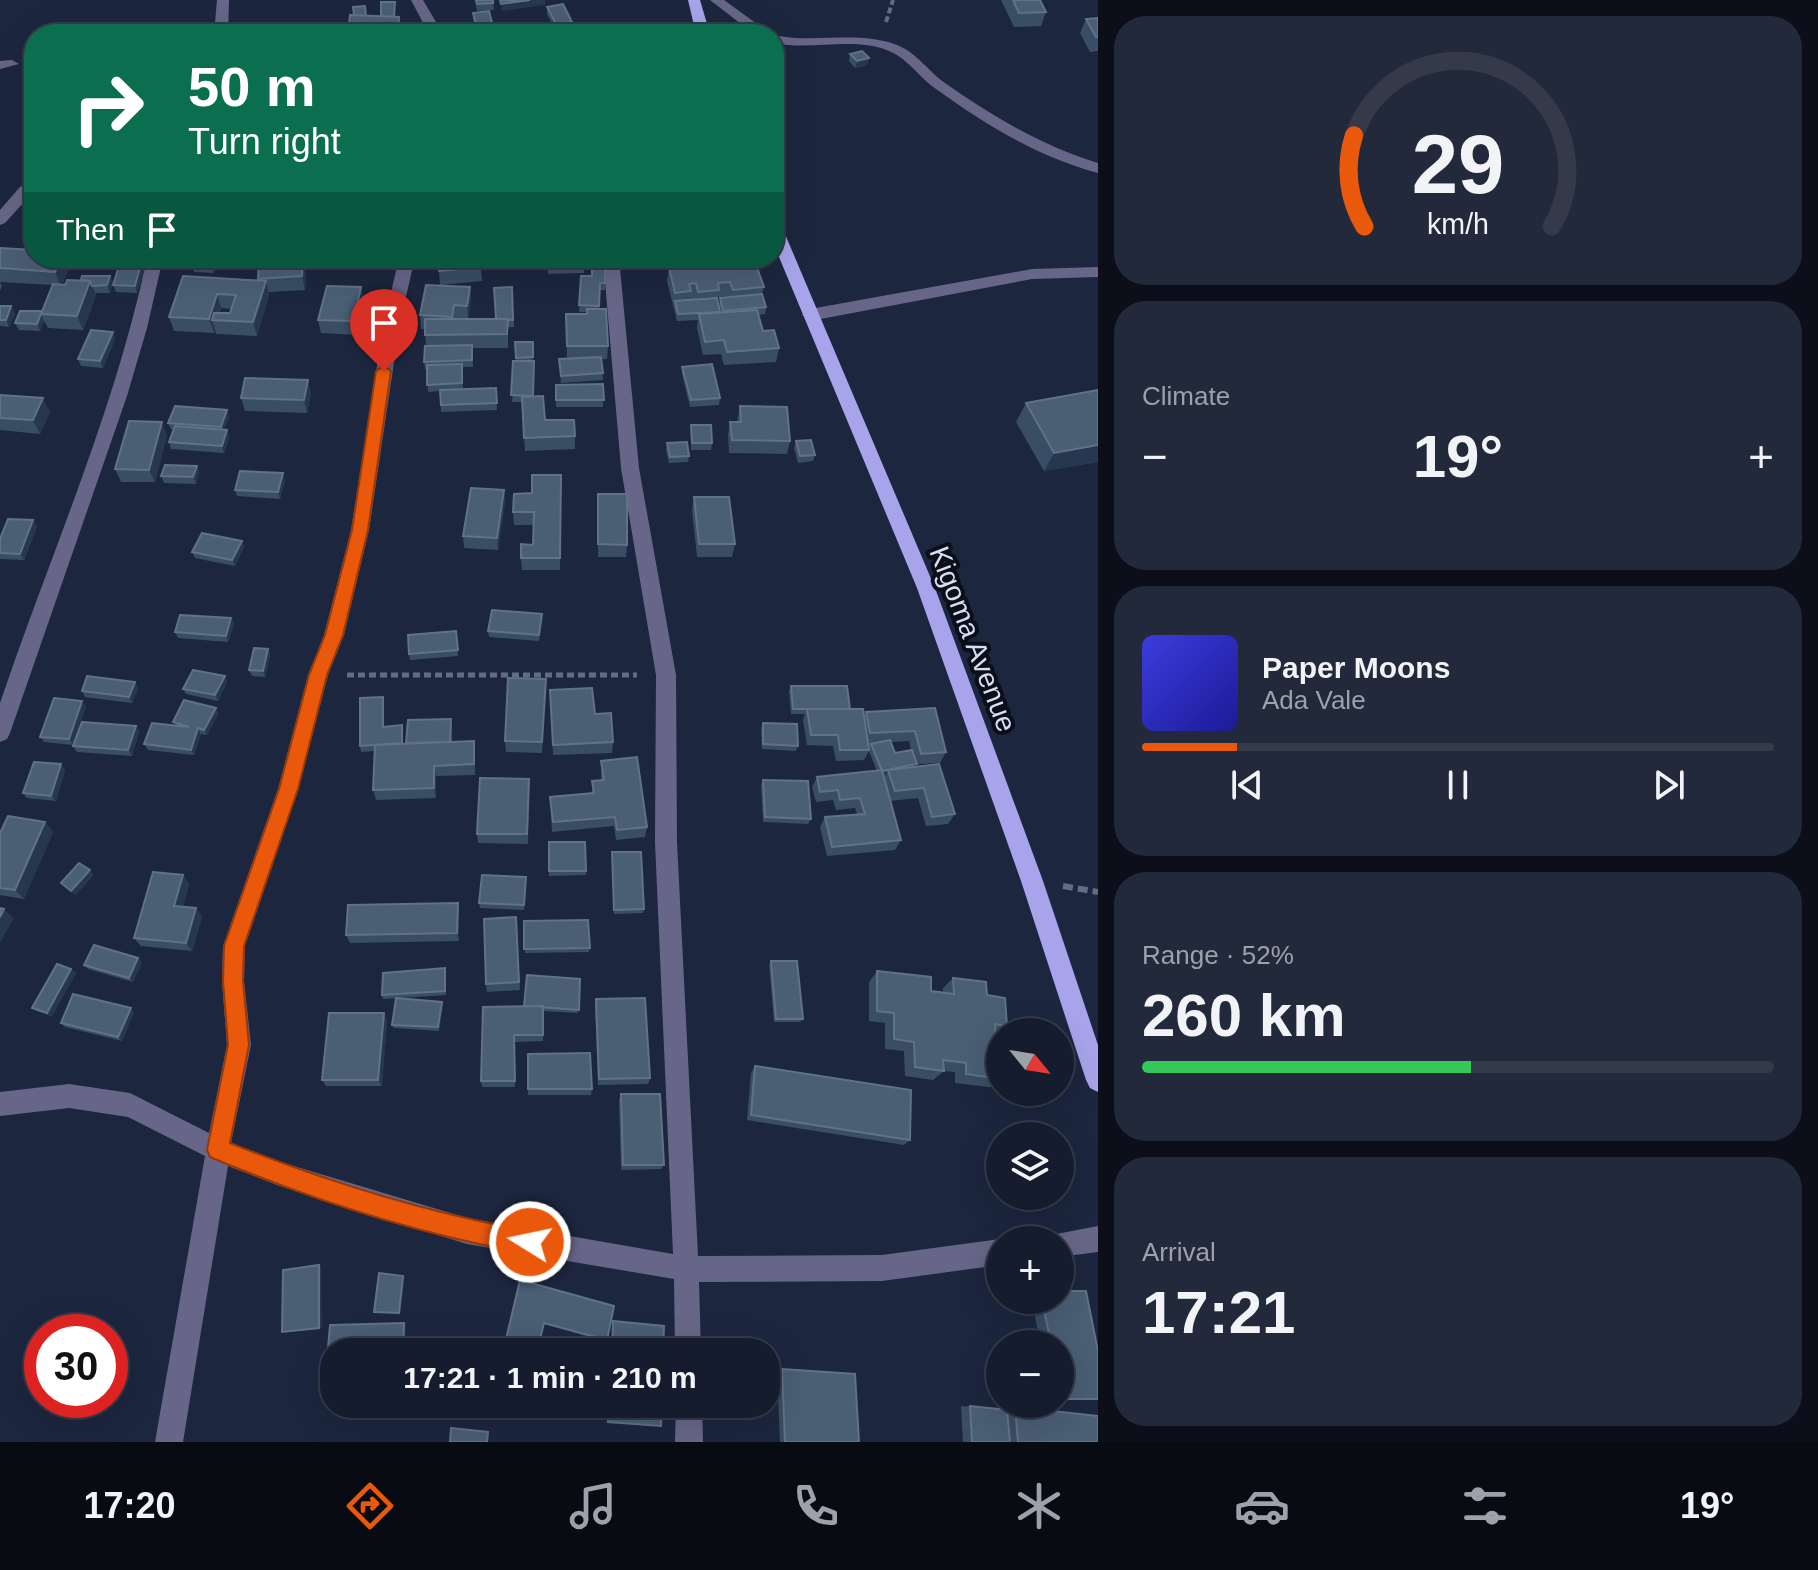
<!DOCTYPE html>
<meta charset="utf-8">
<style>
body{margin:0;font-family:Helvetica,sans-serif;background:#22293a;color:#f1f3f6;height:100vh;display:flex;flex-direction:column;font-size:30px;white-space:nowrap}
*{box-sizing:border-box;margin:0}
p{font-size:26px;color:#9da1aa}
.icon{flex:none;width:44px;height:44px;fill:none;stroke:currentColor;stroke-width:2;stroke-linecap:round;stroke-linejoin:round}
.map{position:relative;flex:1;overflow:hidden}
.drawer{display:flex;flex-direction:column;gap:16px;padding:16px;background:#0c0f19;width:720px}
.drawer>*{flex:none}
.banner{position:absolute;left:24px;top:24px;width:760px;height:244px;border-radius:32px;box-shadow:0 8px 32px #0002,0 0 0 2px #343a4a;background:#0b6e4f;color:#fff;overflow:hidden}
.needle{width:52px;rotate:120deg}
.controls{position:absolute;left:986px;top:1018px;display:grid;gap:16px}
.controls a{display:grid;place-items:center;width:88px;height:88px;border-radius:50%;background:#151c2e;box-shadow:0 8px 32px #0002,0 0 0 2px #343a4a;font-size:40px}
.speed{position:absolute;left:24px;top:1314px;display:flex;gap:16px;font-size:40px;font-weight:700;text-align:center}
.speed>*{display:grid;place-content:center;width:104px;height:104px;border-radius:50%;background:#151c2e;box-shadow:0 8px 32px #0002,0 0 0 2px #343a4a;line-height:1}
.speed .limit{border:12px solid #d22;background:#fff;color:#111}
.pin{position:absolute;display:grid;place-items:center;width:68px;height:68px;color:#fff;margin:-82px -34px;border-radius:50% 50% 50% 0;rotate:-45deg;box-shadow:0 0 8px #0007}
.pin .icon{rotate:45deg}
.me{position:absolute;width:88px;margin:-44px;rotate:280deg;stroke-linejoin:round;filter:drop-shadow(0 0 6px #0008)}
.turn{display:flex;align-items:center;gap:28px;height:168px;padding:0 32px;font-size:36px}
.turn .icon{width:104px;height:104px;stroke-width:2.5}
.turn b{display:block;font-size:56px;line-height:68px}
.then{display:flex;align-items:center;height:76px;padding:0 32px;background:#0003;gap:16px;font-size:30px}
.big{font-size:60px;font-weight:700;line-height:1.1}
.drawer .widget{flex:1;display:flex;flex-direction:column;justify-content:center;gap:12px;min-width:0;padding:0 28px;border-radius:32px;background:#22293a}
.drawer .dial{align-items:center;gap:0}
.dial svg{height:208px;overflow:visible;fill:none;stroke:#343a4a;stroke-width:7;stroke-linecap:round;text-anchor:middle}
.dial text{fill:#f1f3f6;stroke:none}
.song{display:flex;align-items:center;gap:24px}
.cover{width:96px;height:96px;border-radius:12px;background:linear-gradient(135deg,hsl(240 70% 55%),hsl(240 70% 35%))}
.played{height:8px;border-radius:4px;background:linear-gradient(90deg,#ea580c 15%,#343a4a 15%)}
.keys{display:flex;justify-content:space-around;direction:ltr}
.heat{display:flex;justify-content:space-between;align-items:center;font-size:44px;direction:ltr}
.charge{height:12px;border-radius:6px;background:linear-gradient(90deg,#34c759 52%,#343a4a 0)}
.trip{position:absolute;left:320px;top:1338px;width:460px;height:80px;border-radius:32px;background:#151c2e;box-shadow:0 8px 32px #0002,0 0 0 2px #343a4a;font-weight:700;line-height:80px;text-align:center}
.dock{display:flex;height:128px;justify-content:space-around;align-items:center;background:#080b12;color:#9da1aa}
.dock .icon{width:56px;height:56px}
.dock .on{color:#ea580c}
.dock b{font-size:36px;color:#f1f3f6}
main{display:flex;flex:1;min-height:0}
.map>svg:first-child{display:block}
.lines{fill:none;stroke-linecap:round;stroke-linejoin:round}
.path-far2{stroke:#636c81;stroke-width:4;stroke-dasharray:6 3;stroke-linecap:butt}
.path-far1{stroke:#636c81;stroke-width:5;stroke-dasharray:7 4;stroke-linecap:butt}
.path{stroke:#636c81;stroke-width:6;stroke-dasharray:10 5;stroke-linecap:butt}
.minor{fill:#676688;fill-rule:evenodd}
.major{fill:#a7a4eb;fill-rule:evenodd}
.wall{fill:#394e64;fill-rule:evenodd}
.shaded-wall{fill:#26374f}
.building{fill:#4a5e74;stroke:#607287;stroke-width:2}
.route{fill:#ea580c;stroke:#983908;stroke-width:2}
.labels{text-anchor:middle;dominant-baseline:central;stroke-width:8;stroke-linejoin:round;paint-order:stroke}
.street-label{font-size:28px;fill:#d8dff0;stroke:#0b0f1a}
</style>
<main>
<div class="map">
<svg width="1098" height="1442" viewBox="0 0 1098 1442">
<rect width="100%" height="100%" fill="#1c263e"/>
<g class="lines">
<path class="path-far2" d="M886,22L893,0"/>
<path class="path-far1" d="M347,675H637"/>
<path class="path" d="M1063,886L1098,892"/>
<g class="minor">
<path d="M217,0H229L228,34H214Z"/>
<path d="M411,0H423L443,34H429Z"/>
<path d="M710,0H724L771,34H754Z"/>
<path d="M774,35C814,44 858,30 897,45C916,52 928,71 945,83C992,116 1042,146 1098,163V173C1038,157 986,125 936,89C920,78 907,58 889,51C854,36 811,51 774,43Z"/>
<path d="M0,61L12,60L19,64L0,69Z"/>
<path d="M34,180V191L5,223L0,225V210L20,187Z"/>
<path d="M147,258H163L147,328L127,396L10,733L7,739L0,742V703C50,555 115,411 147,258Z"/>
<path d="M399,258H415L400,322L369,530L344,635L328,675L298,789L245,946L244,981L251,1045L231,1143L277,1161L467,1218L673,1254L655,842L656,675L621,468L603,258H619L639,468L676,675L677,842L698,1256L882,1255L1000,1239V1265L882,1281L699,1282L701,1352H675L674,1279L467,1244L277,1185L228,1166L183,1442H155L205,1156L128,1117L69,1108L0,1116V1092L69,1084L130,1093L209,1133L227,1045L222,981L223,946L278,789L308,675L324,635L351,530L384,322Z"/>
<path d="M1098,267V277L1032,279L810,321L802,315L810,309L1032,269Z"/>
<path d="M1098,1226V1252L1060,1257V1240H1049L1051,1235Z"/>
<path d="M676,1404H702L703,1442H675Z"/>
</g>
<g class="major">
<path d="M688,0H700L710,34H696Z"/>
<path d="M774,222L782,227L935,588L1043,881L1098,1045V1092L1090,1088L1086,1080L1021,881L917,588L774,245Z"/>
</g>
</g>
<g class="wall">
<path d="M475,0H493L494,10L477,11Z"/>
<path d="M1001,0H1040L1046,12L1041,26L1014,27Z"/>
<path d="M395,2V17H399L400,34H325L348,31L366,16H381Z"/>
<path d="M547,7L572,22V29L556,32L547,14Z"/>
<path d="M473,13L494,30V34H477L473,20Z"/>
<path d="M1098,18V51L1090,52L1080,33L1086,19Z"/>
<path d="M850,54L869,58L867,65L855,68L849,61Z"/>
<path d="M0,248L34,258H67L70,266L62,285H65L81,280L110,276L113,283L110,293H95L96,295L83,330L48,328L44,321L40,331L19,330L15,323L42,311L53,285L0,282L2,286L0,291Z"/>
<path d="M194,258H218L214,273L194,272L192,265Z"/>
<path d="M246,258H292V261L306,275L305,290L268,292L269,295L257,336L216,334L215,329L214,333L174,331L169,317L183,276L259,280V260H247ZM221,308L232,309L230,313H220Z"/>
<path d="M438,258H480L482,281L440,285Z"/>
<path d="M535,258H584V273L548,274V261L535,259Z"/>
<path d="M696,258H733L732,261L764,287L762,294L766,307L765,314L758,315L763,331L779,348L776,362L724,365L721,354L703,355L697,328L698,320L677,321L667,281L669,267L698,265ZM728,296V297L720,298L719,305L721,313H720L718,301V297Z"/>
<path d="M605,266V290H600L599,309L608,346L607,359H601L603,380L561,383L559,359H567L566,314H587V312H579L581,276H591Z"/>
<path d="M145,268L137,293L116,292L113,285Z"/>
<path d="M361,287L364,301L357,335L321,333L318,320Z"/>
<path d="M470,287L471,301L468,319H496L512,287L514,327H508V348H472L473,367H462L463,389L496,388L497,410L441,412L440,391L428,392L427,369H425L424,362L426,346L425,329H421L420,315Z"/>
<path d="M0,306H11L15,314L9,327L0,326Z"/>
<path d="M115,339L103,368L81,366L78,359Z"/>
<path d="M515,342H533V396L545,420L575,436V449L525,451L522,402H512L516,361Z"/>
<path d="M682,367L720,398L719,405L690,407L682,374Z"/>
<path d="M603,384V407H556V385Z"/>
<path d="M1098,390V462L1044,471L1016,422L1026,403Z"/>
<path d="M311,393L307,413L245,411L241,398Z"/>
<path d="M0,395L50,412L40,434L0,430Z"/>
<path d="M740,406L790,441L787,454L729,453L728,435L730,422H737Z"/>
<path d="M229,417L224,430H227L229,437L224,453L171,449L169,442L173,430L171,429L168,423Z"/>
<path d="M691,425L712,443L711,450H691Z"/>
<path d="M167,435L155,482H121L115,469Z"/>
<path d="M796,441L815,455L813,461L798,463L794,448Z"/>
<path d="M667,443L689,456L688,462L669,463L666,450Z"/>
<path d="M197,466L199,472L196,484L164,483L161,476Z"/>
<path d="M561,475L560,570H522L521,558L533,545V525H514L513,512Z"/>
<path d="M285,480L280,499L237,496L235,490Z"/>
<path d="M504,490L505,503L498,550L464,548L463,536Z"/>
<path d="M598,494L627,545L626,557H598Z"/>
<path d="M694,497L735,544L732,557H697L692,510Z"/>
<path d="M33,520L37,527L24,560L0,559V539Z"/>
<path d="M242,541L244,547L235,566L195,558L192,552Z"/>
<path d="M542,614L539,641L489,637L488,631Z"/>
<path d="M231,618L234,624L228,642L178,638L175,632Z"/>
<path d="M456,631L458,656L410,660L409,654Z"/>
<path d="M268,649L270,655L265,677L252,676L249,670Z"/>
<path d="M225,676L227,682L218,701L186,694L183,689Z"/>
<path d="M546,679L542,753L506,752L505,741Z"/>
<path d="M791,686L864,715L866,712L935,708L946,752L940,763L917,764L916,767L955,814L948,824L926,826L918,798L890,801L901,840L895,850L827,856L820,827L825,817L857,814L855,808L836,810L833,800L816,802L812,787L817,777L877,771L869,751L864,760L836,761L833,746L807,745L803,720L805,714H791L789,691ZM909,741L911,750L895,753L891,742Z"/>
<path d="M138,688L132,703L85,697L82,691Z"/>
<path d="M550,690L595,714L613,742L612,753L553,755Z"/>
<path d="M384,703V727L403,731V744H406L452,725V742L474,741L475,775L436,776V798L376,800L373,790L375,751L361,752L360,746Z"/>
<path d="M86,706L73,745L44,742L40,737Z"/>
<path d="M216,708L218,714L207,735L201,734L194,755L148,750L144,744L175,725L173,722Z"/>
<path d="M763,723L798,746L796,751L762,749L761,728Z"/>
<path d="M136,726L139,732L132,756L77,752L73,746Z"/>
<path d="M601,761L647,827L645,837L616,840L614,826L552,832L550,797L592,793V781L601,780Z"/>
<path d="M61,764L65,770L56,801L27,798L23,793Z"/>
<path d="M529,779L528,844L478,843L477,834Z"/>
<path d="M763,780L811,819L808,824L763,822L761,785Z"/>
<path d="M45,822L53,832L24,899L0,895V833Z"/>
<path d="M549,842H585L586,875L549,876Z"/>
<path d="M612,852L644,909L643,913L614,914Z"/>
<path d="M183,875L189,884L183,907L196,908L202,917L192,951L141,946L134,938Z"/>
<path d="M526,877L524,910L480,908L479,903Z"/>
<path d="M458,903L459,912V941L350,943L346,935Z"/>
<path d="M516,917L520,990L487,992L486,984Z"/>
<path d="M524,921L590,948L589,952L525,953Z"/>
<path d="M771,961L803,1019L800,1022H774L769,965Z"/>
<path d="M142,962L133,982L88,969L84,965Z"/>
<path d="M445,968L446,995L383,999L382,995Z"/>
<path d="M71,969L76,973L52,1016L37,1011L32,1008Z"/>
<path d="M877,971L931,991L943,992V988L953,978L987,995L1007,1026L995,1035L996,1043L1000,1044V1086L997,1088L955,1083V1072L944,1071L933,1080L905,1076L904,1051L885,1049V1023L869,1021V982Z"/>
<path d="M580,979L578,1013L543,1011V1041L515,1042V1087H482L481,1081L524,1007Z"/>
<path d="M596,999L650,1078L648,1084L598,1085L595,1006Z"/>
<path d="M443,1005L439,1031L394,1028L392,1025Z"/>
<path d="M134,1012L122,1041L65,1027L61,1023Z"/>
<path d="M387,1020L382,1086H326L322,1080Z"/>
<path d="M528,1054L592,1089L591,1095H528Z"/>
<path d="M755,1066L910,1140L904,1145L747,1120L751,1073Z"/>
<path d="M621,1094L664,1165L661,1169L621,1170L619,1100Z"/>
<path d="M520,1280L607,1340L606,1342L544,1324Z"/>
<path d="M1032,1300H1060L1098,1399H1060V1344H1040Z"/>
<path d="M782,1369L859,1442H780L777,1370Z"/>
<path d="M961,1406L1005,1409V1407H1015L1098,1442H963Z"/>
</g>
<g class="shaded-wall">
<path d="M530,0H545V5L502,11L501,4Z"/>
<path d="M572,22V29L556,32V24Z"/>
<path d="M869,58L867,65L855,68L857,61Z"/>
<path d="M61,258H67L70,266L61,286L55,272Z"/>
<path d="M214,258H218L214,273L212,266Z"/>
<path d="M142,260L145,268L137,293L135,286Z"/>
<path d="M303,261L306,275L305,290L302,276Z"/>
<path d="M110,276L113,283L110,293L107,285Z"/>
<path d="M90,281L96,295L83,330L77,316Z"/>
<path d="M266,281L269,295L257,336L253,322Z"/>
<path d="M361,287L364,301L357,335L354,321Z"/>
<path d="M470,287L471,301L468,319L467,306Z"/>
<path d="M217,294L221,308L217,320H212L215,329L214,333L209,319Z"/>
<path d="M11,306L15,314L9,327L6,320Z"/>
<path d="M41,314L44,321L40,331L37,324Z"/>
<path d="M113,332L115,339L103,368L100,361Z"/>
<path d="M308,380L311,393L307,413L304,400Z"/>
<path d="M43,398L50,412L40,434L33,420Z"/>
<path d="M227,410L229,417L223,433L221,427Z"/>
<path d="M162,422L167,435L155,482L149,470Z"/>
<path d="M227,430L229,437L224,453L222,446Z"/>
<path d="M1098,445V462L1044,471L1054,453Z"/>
<path d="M197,466L199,472L196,484L193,477Z"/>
<path d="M283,473L285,480L280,499L278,492Z"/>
<path d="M504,490L505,503L498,550L497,538Z"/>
<path d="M33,520L37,527L24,560L20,554Z"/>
<path d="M242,541L244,547L235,566L232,560Z"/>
<path d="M231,618L234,624L228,642L226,636Z"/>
<path d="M268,649L270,655L265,677L263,671Z"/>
<path d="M225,676L227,682L218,701L215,695Z"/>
<path d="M135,682L138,688L132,703L129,697Z"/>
<path d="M82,701L86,706L73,745L69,739Z"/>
<path d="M216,708L218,714L207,735L204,730Z"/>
<path d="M136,726L139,732L132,756L128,750Z"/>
<path d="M198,728L201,734L194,755L191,750Z"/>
<path d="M61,764L65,770L56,801L51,796Z"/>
<path d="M917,764L914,770H888L886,775L879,776L882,771Z"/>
<path d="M434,766L436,776V798L434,788Z"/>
<path d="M45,822L53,832L24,899L15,890Z"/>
<path d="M90,870L94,875L75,896L71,891Z"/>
<path d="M183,875L189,884L181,915L174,906Z"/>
<path d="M458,903L459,912V941L457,933Z"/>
<path d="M196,908L202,917L192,951L186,943Z"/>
<path d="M4,909L14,918L0,943V917Z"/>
<path d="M138,958L142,962L133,982L129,978Z"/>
<path d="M71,969L76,973L52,1016L47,1013Z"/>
<path d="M442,1002L443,1005L439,1031L438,1027Z"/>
<path d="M131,1008L134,1012L122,1041L118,1037Z"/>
<path d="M384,1013L387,1020L382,1086L378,1080Z"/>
<path d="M319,1265L321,1266L322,1328H319Z"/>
<path d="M403,1276L405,1277L400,1314L399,1313Z"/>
<path d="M404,1323H406L405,1352H403Z"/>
</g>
<g class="building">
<path d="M476,0H493V3L477,4Z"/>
<path d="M500,0H530L501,4Z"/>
<path d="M1013,0H1040L1046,12L1019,13Z"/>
<path d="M381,2H395L394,17L381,16Z"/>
<path d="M563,4L572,22L556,24L547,7Z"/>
<path d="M365,6L366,16L354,15L353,7Z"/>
<path d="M489,11L494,30L478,32L473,13Z"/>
<path d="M350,15L399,17L398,34H382V26H365L364,34H341V31H348Z"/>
<path d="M1098,18V37H1096L1086,19Z"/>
<path d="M325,24H345V31H341V34H325Z"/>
<path d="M862,51L869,58L857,61L850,54Z"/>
<path d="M28,240L34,241V250L25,249Z"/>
<path d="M0,248L34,250V258H61L55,272L0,268Z"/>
<path d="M194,258H214L212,266L192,265Z"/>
<path d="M259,258H288V262L303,261L302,276L258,279Z"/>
<path d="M438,258H480L482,267L439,271Z"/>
<path d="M555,258H584V266L548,267V260H556Z"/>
<path d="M754,259L764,287L733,290L730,282L718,283L719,290L698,292L696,283L689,284L691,291L675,293L669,267Z"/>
<path d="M121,260H142L135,286L113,285Z"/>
<path d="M592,266H605V283H600L599,306L579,305L581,276H592Z"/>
<path d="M82,276H110L107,285L92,286L90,281L81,280Z"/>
<path d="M183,276L266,281L253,322L212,320L214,313H230L236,295L217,294L209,319L169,317Z"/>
<path d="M67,280L90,281L77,316L41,314L53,284L65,285Z"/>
<path d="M426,285L470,287L467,306L454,305L452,317L420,315Z"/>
<path d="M327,286L361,287L354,321L318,320Z"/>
<path d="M512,287L513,320L496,319L494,288Z"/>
<path d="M762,294L766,307L723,311L720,298Z"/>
<path d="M717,298L720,312L678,314L675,301Z"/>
<path d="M0,306H11L6,320H0Z"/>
<path d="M587,309H606L608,346H567L566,314H587Z"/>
<path d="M757,310L763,331L774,330L779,348L727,352L724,340L705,342L699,314Z"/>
<path d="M20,311H42L37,324L15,323Z"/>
<path d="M425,319H508L507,334L425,335Z"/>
<path d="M91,330L113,332L100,361L78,359Z"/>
<path d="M515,342H533V357L516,358Z"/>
<path d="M472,345V360L424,362L425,346Z"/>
<path d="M601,357L603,373L561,376L559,359Z"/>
<path d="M513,361H534L533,396L511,395Z"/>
<path d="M462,364V383L427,385V365Z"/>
<path d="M712,364L720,398L691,400L682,367Z"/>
<path d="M245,378L308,380L304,400L241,398Z"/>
<path d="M603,384L604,400H556V385Z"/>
<path d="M496,388L497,403L441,405L440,390Z"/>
<path d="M1098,390V445L1054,453L1026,403Z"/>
<path d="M0,395L43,398L33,420L0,418Z"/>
<path d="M543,396L545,420H574L575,436L524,438L522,397Z"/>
<path d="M175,406L227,410L221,427L168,423Z"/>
<path d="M740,406L787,407L790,441L732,440L730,422H741Z"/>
<path d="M129,421L162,422L149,470L115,469Z"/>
<path d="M691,425H711L712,443H692Z"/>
<path d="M175,426L227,430L222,446L169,442Z"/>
<path d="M811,440L815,455L800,456L796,441Z"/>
<path d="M687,442L689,456L670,457L667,443Z"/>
<path d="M165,465L197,466L193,477L161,476Z"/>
<path d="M240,471L283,473L278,492L235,490Z"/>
<path d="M532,475H561L560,558H521V544L533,545L534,512H513L514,494L532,493Z"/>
<path d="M471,488L504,490L497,538L463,536Z"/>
<path d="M598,494H627V545L598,544Z"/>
<path d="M694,497H729L735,544H699Z"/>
<path d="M8,519L33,520L20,554L0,553V539Z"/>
<path d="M202,533L242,541L232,560L192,552Z"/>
<path d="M492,610L542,614L539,635L488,631Z"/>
<path d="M180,615L231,618L226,636L175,632Z"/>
<path d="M456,631L458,650L409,654L408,635Z"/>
<path d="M254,648L268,649L263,671L249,670Z"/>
<path d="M193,670L225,676L215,695L183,689Z"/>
<path d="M87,676L135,682L129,697L82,691Z"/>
<path d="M508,678L546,679L542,742L505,741Z"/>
<path d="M791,686H847L850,709H793Z"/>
<path d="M592,688L595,714L611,713L613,742L553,745L550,690Z"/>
<path d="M383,697V727L402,725V743L360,746V698Z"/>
<path d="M54,698L82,701L69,739L40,737Z"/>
<path d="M184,700L216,708L204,730L198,728L191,750L144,744L152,723L189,727L173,722Z"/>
<path d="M935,708L946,752L921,754L915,731L870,733L866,712Z"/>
<path d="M807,709H863L869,750H840L838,735H811Z"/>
<path d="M451,719L450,742L406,743L408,720Z"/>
<path d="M82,722L136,726L128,750L73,746Z"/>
<path d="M763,723L797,724L798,746L763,744Z"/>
<path d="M890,740L895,753L912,750L917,764L882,771L871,744Z"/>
<path d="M474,741V764L434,766V788L373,790L375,745Z"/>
<path d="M637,757L647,827L617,830L615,817L553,822L550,797L594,793L592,781L604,780L601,761Z"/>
<path d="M34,762L61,764L51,796L23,793Z"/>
<path d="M939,764L955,814L932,817L924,788L895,791L888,770Z"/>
<path d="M882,770L901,840L832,847L825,817L865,814L860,798L840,800L838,790L820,792L817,777Z"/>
<path d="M480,778L529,779L527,834H477Z"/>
<path d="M763,780L808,781L811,819L765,817Z"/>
<path d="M8,816L45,822L15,890L0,888V833Z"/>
<path d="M549,842H585L586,871H549Z"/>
<path d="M612,852H641L644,909L614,910Z"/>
<path d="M79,863L90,870L71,891L61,883Z"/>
<path d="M153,872L183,875L174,906L196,908L186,943L134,938Z"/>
<path d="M482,875L526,877L524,905L479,903Z"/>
<path d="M458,903L457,933L346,935L348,905Z"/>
<path d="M0,908L4,909L0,917Z"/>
<path d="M516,917L519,982L486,984L484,919Z"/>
<path d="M588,920L590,948L524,949V921Z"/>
<path d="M94,945L138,958L129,978L84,965Z"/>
<path d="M771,961H797L803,1019H776Z"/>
<path d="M57,964L71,969L47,1013L32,1008Z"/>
<path d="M445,968V991L382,995L383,973Z"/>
<path d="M877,971L931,977V991L954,994L953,978L986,982L987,995L1005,998L1007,1026L995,1024L996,1043L1000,1044V1079L966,1074V1063L943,1060L944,1071L915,1067L914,1042L894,1039V1013L877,1011Z"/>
<path d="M527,975L580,979L579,1010L524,1006Z"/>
<path d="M73,994L131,1008L118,1037L61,1023Z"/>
<path d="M396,998L442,1002L438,1027L392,1025Z"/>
<path d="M645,998L650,1078L599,1079L596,999Z"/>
<path d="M543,1006V1035H514L515,1081H481L483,1007Z"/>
<path d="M329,1013H384L378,1080H322Z"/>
<path d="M590,1053L592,1089H528V1054Z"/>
<path d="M755,1066L911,1090L910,1140L751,1115Z"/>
<path d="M621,1094H660L664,1165H623Z"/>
<path d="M319,1265V1328L282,1332L283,1270Z"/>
<path d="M379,1273L403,1276L399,1313L374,1312Z"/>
<path d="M520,1280L614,1306L607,1340L544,1323L537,1352H503Z"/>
<path d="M1060,1291H1086L1098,1351V1399H1061L1060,1393V1344H1051L1042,1300H1060Z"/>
<path d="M613,1321L664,1326L663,1352H612Z"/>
<path d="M404,1323L403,1352H334V1360H327L330,1325Z"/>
<path d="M782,1369L855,1374L859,1442H785Z"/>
<path d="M609,1404H662L661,1426L608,1422Z"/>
<path d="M970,1406L1007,1410L1010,1442H972Z"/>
<path d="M1015,1407L1098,1416V1442H1018Z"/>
<path d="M451,1428L488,1432L487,1442H450Z"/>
</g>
<path class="route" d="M384,366L391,371L368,530L343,635L327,675L298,789L244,946L243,981L249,1045L230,1143C326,1181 428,1213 530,1231L538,1234L542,1242L538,1250L530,1254C421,1235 312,1200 210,1157L207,1150L228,1045L223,981L224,946L279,789L309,675L325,635L352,530L376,371Z"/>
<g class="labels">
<g class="street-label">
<text transform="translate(973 639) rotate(69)">Kigoma Avenue</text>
</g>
</g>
</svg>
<div class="controls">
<a><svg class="needle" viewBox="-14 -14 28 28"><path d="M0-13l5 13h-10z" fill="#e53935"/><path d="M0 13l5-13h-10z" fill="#9da1aa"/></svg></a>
<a><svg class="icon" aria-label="layers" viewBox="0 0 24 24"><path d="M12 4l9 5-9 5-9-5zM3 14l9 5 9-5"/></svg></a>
<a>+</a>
<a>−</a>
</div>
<div class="speed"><div class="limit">30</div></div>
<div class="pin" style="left:384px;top:371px;background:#d93025"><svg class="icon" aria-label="arrive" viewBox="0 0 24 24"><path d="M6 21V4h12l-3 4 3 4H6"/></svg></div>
<svg class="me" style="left:530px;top:1242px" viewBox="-20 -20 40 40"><circle r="17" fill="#ea580c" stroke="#fff" stroke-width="3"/><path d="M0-11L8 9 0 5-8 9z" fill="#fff"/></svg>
<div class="trip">17:21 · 1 min · 210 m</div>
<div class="banner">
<div class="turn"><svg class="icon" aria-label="right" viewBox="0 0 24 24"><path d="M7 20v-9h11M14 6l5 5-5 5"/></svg><div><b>50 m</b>Turn right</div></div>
<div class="then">Then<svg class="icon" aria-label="arrive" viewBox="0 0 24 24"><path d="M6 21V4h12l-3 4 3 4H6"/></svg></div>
</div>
</div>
<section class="drawer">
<div class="widget dial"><svg viewBox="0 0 100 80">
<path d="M14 69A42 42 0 1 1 86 69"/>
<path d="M14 69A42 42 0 0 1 10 34" stroke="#ea580c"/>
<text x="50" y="56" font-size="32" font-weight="700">29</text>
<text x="50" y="72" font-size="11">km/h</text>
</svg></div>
<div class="widget"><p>Climate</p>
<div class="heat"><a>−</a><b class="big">19°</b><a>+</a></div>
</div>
<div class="widget">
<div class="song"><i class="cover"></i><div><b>Paper Moons</b><p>Ada Vale</p></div></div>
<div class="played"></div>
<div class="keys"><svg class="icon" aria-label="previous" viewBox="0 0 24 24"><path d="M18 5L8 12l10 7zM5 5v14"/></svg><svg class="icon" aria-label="pause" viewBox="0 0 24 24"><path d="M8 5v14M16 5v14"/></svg><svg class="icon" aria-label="next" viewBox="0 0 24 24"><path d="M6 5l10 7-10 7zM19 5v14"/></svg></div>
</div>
<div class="widget"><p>Range · 52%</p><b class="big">260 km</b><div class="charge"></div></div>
<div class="widget"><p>Arrival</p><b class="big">17:21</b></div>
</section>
</main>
<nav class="dock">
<b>17:20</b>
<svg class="icon on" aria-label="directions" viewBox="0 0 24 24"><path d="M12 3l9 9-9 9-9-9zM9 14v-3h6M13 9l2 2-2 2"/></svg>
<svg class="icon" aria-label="music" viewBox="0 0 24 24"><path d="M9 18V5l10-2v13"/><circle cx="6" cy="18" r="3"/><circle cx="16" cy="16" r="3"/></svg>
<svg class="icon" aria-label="phone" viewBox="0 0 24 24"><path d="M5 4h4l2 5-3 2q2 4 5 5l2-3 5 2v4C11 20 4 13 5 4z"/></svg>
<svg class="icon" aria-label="climate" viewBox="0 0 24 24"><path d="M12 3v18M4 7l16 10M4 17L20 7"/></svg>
<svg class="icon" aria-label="car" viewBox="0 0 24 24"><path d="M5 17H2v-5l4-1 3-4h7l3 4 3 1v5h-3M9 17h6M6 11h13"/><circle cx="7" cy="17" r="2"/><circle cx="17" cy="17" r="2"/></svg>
<svg class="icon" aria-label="filters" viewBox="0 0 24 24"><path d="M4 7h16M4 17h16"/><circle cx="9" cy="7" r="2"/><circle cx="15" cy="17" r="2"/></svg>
<b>19°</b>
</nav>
